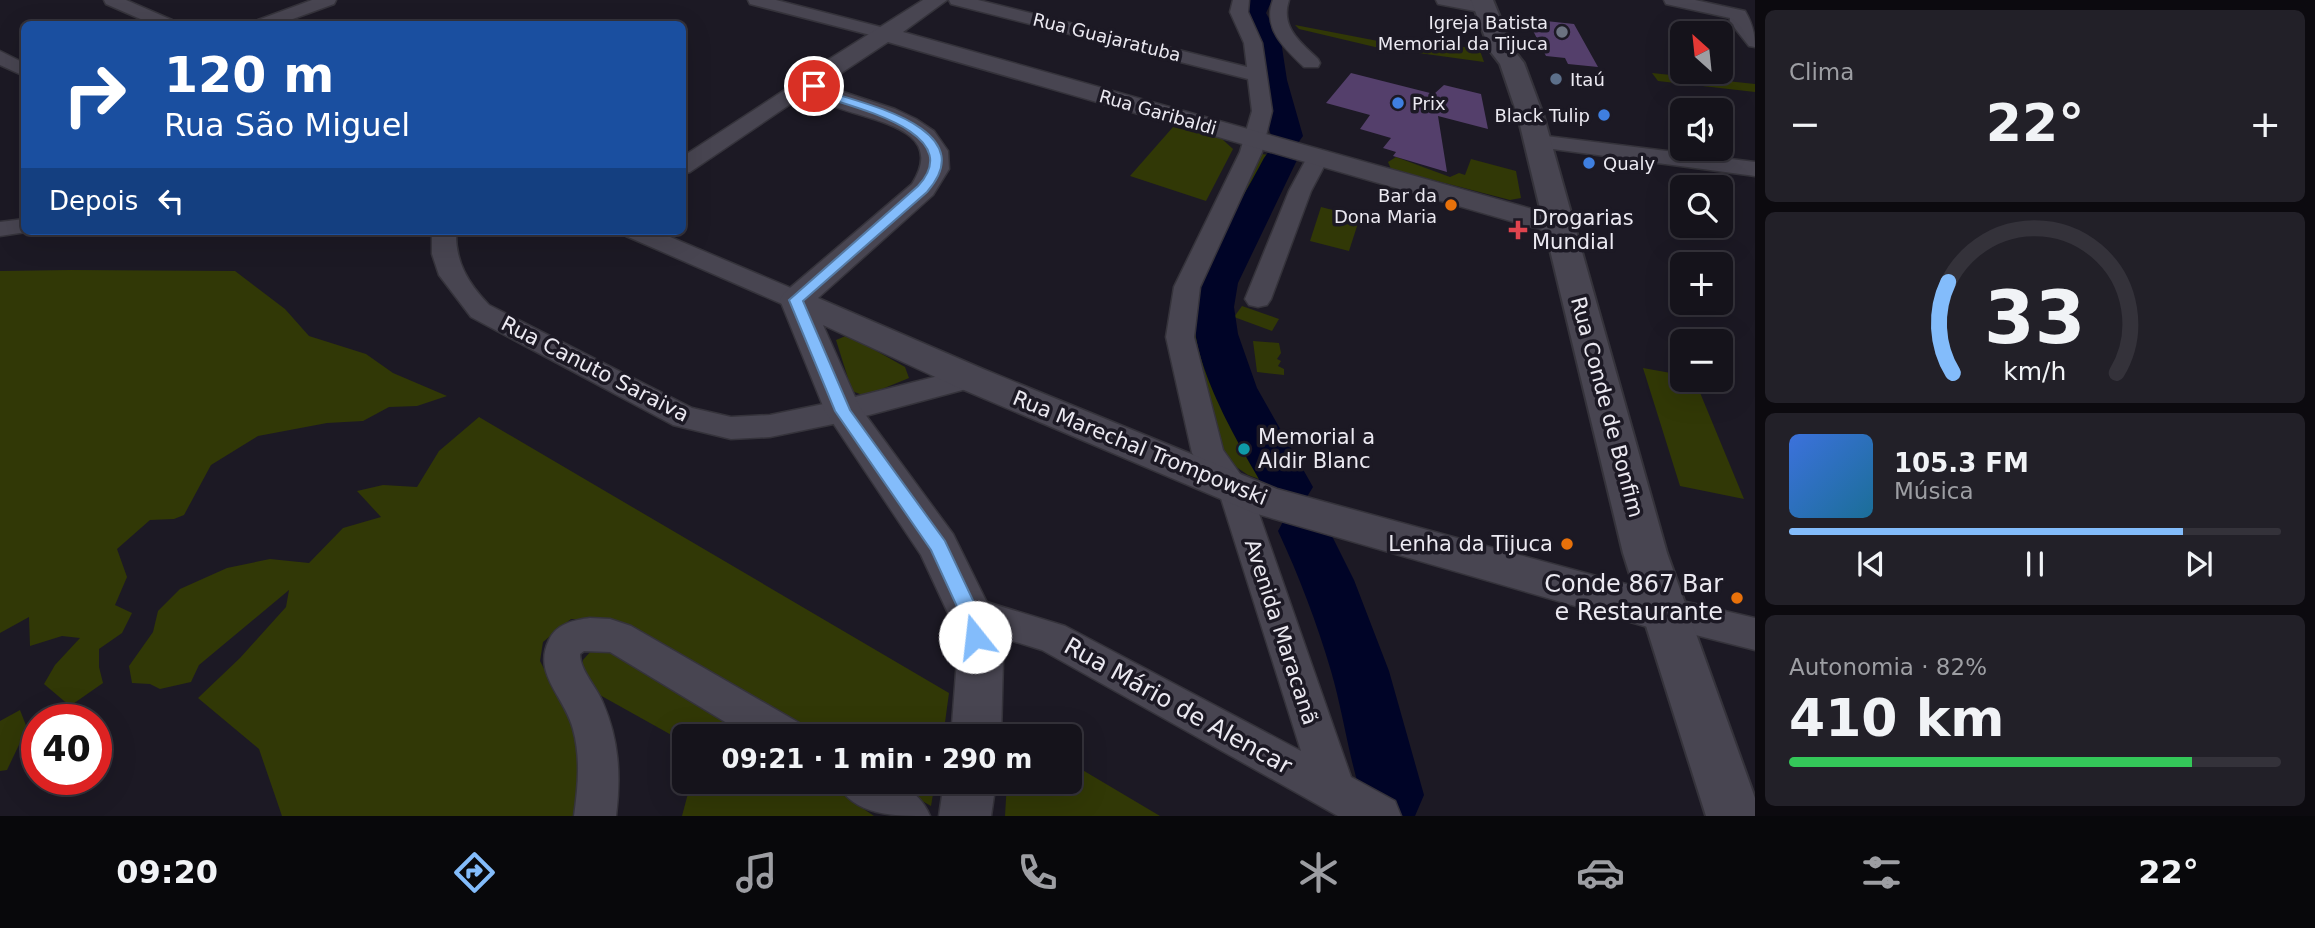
<!DOCTYPE html>
<html lang="pt">
<meta charset="utf-8">
<style>
body{margin:0;font-family:"DejaVu Sans",sans-serif;background:#222028;color:#f1f3f6;height:100vh;display:flex;flex-direction:column;font-size:26px;white-space:nowrap}
*{box-sizing:border-box;margin:0}
p{font-size:23px;color:#9d9ea3}
.icon{flex:none;width:38px;height:38px;fill:none;stroke:currentColor;stroke-width:2;stroke-linecap:round;stroke-linejoin:round}
.map{position:relative;flex:1;overflow:hidden}
.sheet{display:flex;flex-direction:column;gap:10px;padding:10px;background:#0c0a0f;width:560px}
.sheet>*{flex:none}
.banner{position:absolute;left:21px;top:21px;width:665px;height:214px;border-radius:10px;box-shadow:0 7px 28px #0002,0 0 0 2px #34323a;background:#1a4fa0;color:#fff;overflow:hidden}
.needle{width:46px;rotate:333deg}
.buttons{position:absolute;left:1670px;top:21px;display:grid;gap:14px}
.buttons a{display:grid;place-items:center;width:63px;height:63px;border-radius:10px;background:#15131b;box-shadow:0 7px 28px #0002,0 0 0 2px #34323a;font-size:35px}
.speed{position:absolute;left:21px;top:704px;display:flex;gap:14px;font-size:35px;font-weight:700;text-align:center}
.speed>*{display:grid;place-content:center;width:91px;height:91px;border-radius:50%;background:#15131b;box-shadow:0 7px 28px #0002,0 0 0 2px #34323a;line-height:1}
.speed .limit{border:10px solid #d22;background:#fff;color:#111}
.pin{position:absolute;display:grid;place-items:center;width:60px;height:60px;color:#fff;margin:-30px;border:4px solid #fff;border-radius:50%;box-shadow:0 2px 7px #0007}
.me{position:absolute;width:77px;margin:-38px;rotate:344deg;stroke-linejoin:round;filter:drop-shadow(0 0 5px #0008)}
.turn{display:flex;align-items:center;gap:24px;height:147px;padding:0 28px;font-size:32px}
.turn .icon{width:91px;height:91px;stroke-width:2.5}
.turn b{display:block;font-size:49px;line-height:60px}
.then{display:flex;align-items:center;height:66px;padding:0 28px;background:#0003;gap:14px;font-size:26px}
.big{font-size:52px;font-weight:700;line-height:1.1}
.sheet .widget{flex:1;display:flex;flex-direction:column;justify-content:center;gap:10px;min-width:0;padding:0 24px;border-radius:10px;background:#222028}
.sheet .dial{align-items:center;gap:0}
.dial svg{height:182px;overflow:visible;fill:none;stroke:#34323a;stroke-width:7;stroke-linecap:round;text-anchor:middle}
.dial text{fill:#f1f3f6;stroke:none}
.song{display:flex;align-items:center;gap:21px}
.cover{width:84px;height:84px;border-radius:10px;background:linear-gradient(135deg,hsl(220 70% 55%),hsl(200 70% 35%))}
.played{height:7px;border-radius:4px;background:linear-gradient(90deg,#83bcfb 80%,#34323a 80%)}
.keys{display:flex;justify-content:space-around;direction:ltr}
.heat{display:flex;justify-content:space-between;align-items:center;font-size:38px;direction:ltr}
.charge{height:10px;border-radius:5px;background:linear-gradient(90deg,#34c759 82%,#34323a 0)}
.trip{position:absolute;left:672px;top:724px;width:410px;height:70px;border-radius:10px;background:#15131b;box-shadow:0 7px 28px #0002,0 0 0 2px #34323a;font-weight:700;line-height:70px;text-align:center}
.tabs{display:flex;height:112px;justify-content:space-around;align-items:center;background:#08080b;color:#9d9ea3}
.tabs .icon{width:49px;height:49px}
.tabs .active{color:#83bcfb}
.tabs b{font-size:32px;color:#f1f3f6}
main{display:flex;flex:1;min-height:0}
.map>svg:first-child{display:block}
.green{fill:#313806}
.lines{fill:none;stroke-linecap:round;stroke-linejoin:round}
.river{fill:#000427;fill-rule:evenodd}
.building{fill:#543f6b}
.minor-casing{stroke:#35333b;stroke-width:3}
.tertiary-casing{stroke:#35333b;stroke-width:3}
.secondary-casing{stroke:#35333b;stroke-width:4}
.minor{fill:#484551;fill-rule:evenodd}
.tertiary{fill:#484551;fill-rule:evenodd}
.secondary{fill:#484551;fill-rule:evenodd}
.route{fill:#83bcfb;stroke:#557aa3;stroke-width:2}
.worship-dot{fill:#6b7280;stroke:#1c1924;stroke-width:2.5}
.service-dot{fill:#5c6f8a;stroke:#1c1924;stroke-width:2.5}
.shop-dot{fill:#3f7fe0;stroke:#1c1924;stroke-width:2.5}
.food-dot{fill:#e8710a;stroke:#1c1924;stroke-width:2.5}
.health-dot{fill:#e0444e;stroke:#1c1924;stroke-width:2.5}
.culture-dot{fill:#0f9aa8;stroke:#1c1924;stroke-width:2.5}
.labels{text-anchor:middle;dominant-baseline:central;stroke-width:7;stroke-linejoin:round;paint-order:stroke}
.far-poi-label{font-size:18px;fill:#ebe9f1;stroke:#1c1924;text-anchor:end}
.far-street-label{font-size:18px;fill:#ebe9f1;stroke:#1c1924}
.poi-label{font-size:21px;fill:#ebe9f1;stroke:#1c1924;text-anchor:start}
.street-label{font-size:21px;fill:#ebe9f1;stroke:#1c1924}
.near-poi-label{font-size:24px;fill:#ebe9f1;stroke:#1c1924;text-anchor:end}
.near-street-label{font-size:24px;fill:#ebe9f1;stroke:#1c1924}
</style>
<main>
<div class="map">
<svg width="1755" height="816" viewBox="0 0 1755 816">
<rect width="100%" height="100%" fill="#1c1924"/>
<g class="green">
<path d="M1295,25L1378,41L1479,48L1484,62L1375,47L1299,29Z"/>
<path d="M1652,73L1755,84V92L1658,81Z"/>
<path d="M1173,127L1222,139L1233,149L1206,201L1130,176Z"/>
<path d="M1261,154L1270,155L1232,219L1223,254L1207,282L1203,329L1214,375L1270,483L1248,475L1226,460C1217,425 1199,375 1195,340C1188,279 1234,207 1261,154Z"/>
<path d="M1396,157L1450,177L1459,173L1465,175L1471,159L1516,171L1521,198L1510,200L1391,169L1388,162Z"/>
<path d="M1321,207L1360,217L1349,251L1310,241Z"/>
<path d="M71,270L235,271L285,309L309,336L366,354L393,373L447,396L417,406L389,407L363,421L327,423L258,436L211,465L184,515L174,519L150,520L117,549L127,577L115,605L132,613L122,633L99,649V667L103,683L70,706L44,684L55,665L80,638L62,636L30,646L29,617L0,633V271Z"/>
<path d="M1242,306L1279,319L1272,331L1234,317Z"/>
<path d="M848,335L905,367L909,378L865,396L852,391L836,340Z"/>
<path d="M1253,341L1279,343L1281,353L1277,359L1281,361L1278,366L1284,369V375L1257,372Z"/>
<path d="M1643,368L1682,375V380H1692L1696,383L1744,499L1680,486Z"/>
<path d="M479,417L949,693L943,737H812L707,671L597,620L571,619L543,642L540,661L582,743L579,816H282L259,749L198,698L240,658L286,607L289,590L199,665L191,682L160,689L150,684L132,683L129,666L153,632L158,611L180,589L227,568L270,559L309,563L343,528L381,517L357,491L383,485L417,487L439,451Z"/>
<path d="M591,651H605L629,658L757,737H684V742L598,694L582,674L583,660Z"/>
<path d="M20,710L27,728L7,770L0,771V721Z"/>
<path d="M1069,762L1160,816H1005L1007,782H1069Z"/>
<path d="M691,782H824L874,816H682Z"/>
<path d="M889,782H935L931,806Z"/>
</g>
<g class="lines">
<g class="river">
<path d="M1246,0H1272L1266,13L1281,41L1287,80L1303,136L1298,143L1287,146L1276,143L1271,136L1257,80L1253,41L1240,13Z"/>
<path d="M1281,148L1293,151L1298,158L1238,283L1234,307L1238,334L1257,388L1313,487L1305,500L1288,506L1271,500C1241,446 1174,345 1199,281C1216,240 1243,198 1264,158L1269,151Z"/>
<path d="M1304,510L1322,516L1354,580L1389,671L1424,795L1415,816H1369C1350,770 1345,719 1331,671C1317,623 1299,576 1278,531L1286,516Z"/>
</g>
</g>
<g class="building">
<path d="M1527,19L1574,24L1598,67L1568,64L1565,58L1546,56Z"/>
<path d="M1351,73L1434,94L1444,85L1481,94L1488,129L1438,116L1447,172L1393,156L1396,152L1383,148L1391,138L1360,129L1370,115L1326,103Z"/>
</g>
<g class="lines">
<defs>
<g id="minor">
<path d="M104,0H126L172,20L175,24H152L106,4Z"/>
<path d="M312,0H336L334,4L279,24H255L258,20Z"/>
<path d="M748,0H776L892,30L895,34L886,39L750,4Z"/>
<path d="M949,0H978L1247,67L1244,43L1230,12L1233,0H1249L1248,12L1262,43L1272,111L1262,152L1200,287L1194,337L1223,450L1250,488L1351,777L1395,801L1401,816H1338L1042,650L957,624L952,613L957,602L970,597L1065,626L1301,751L1219,492L1192,453L1166,337L1174,287L1240,152L1252,111L1248,79L951,4Z"/>
<path d="M1273,0H1289C1280,27 1300,42 1318,59L1320,63L1318,67H1304C1285,49 1262,28 1273,0Z"/>
<path d="M1436,0H1470L1491,4L1494,8L1485,13L1438,4Z"/>
<path d="M1664,0H1695L1745,11C1752,23 1755,33 1755,47L1749,46L1730,22V18L1666,4Z"/>
<path d="M0,51L24,63V76L0,65Z"/>
<path d="M813,74L823,80L820,84L690,172L682,174V157L806,76Z"/>
<path d="M1538,135L1755,162V176L1530,146L1527,141L1530,136Z"/>
<path d="M1318,150L1326,152L1329,157L1311,191L1271,299L1267,305L1258,307L1249,305L1245,299L1289,191L1310,152Z"/>
<path d="M24,219V231H33L0,236V222Z"/>
<path d="M432,231H456C455,262 468,283 489,305L692,408L731,417L770,415L843,400L970,368L980,371L984,378L980,385L970,388L843,422L770,437L731,439L673,425L471,317L439,275L432,254Z"/>
<path d="M623,231H656L805,294L809,300L805,306L796,308L787,306L626,236Z"/>
<path d="M1665,597L1755,618V650L1652,624L1647,613L1652,602Z"/>
<path d="M590,618L610,619L631,626L801,724L807,737H750L610,652L584,651L580,654C580,671 597,687 603,703C619,740 621,776 616,816H574C578,787 581,758 573,729C565,697 532,674 549,640C556,624 574,620 590,618Z"/>
<path d="M836,782C874,782 913,775 930,816C893,816 854,816 836,782Z"/>
</g>
<g id="tertiary">
<path d="M923,0H947L903,32L1571,220L1575,226L1571,232L1560,235L1549,232L888,42L826,83L834,89L895,109L916,119L934,131L948,151L949,169L933,195L818,298L983,369L1277,489L1681,599L1687,613L1681,627L1665,632L1254,513L957,387L823,325L859,406L953,534L992,613L1003,660L1001,737H951L957,660L948,613L921,555L825,411L780,300L784,293L912,184C960,108 807,124 801,80L804,75Z"/>
<path d="M944,782H996L991,816H939Z"/>
</g>
<path id="secondary" d="M1471,0H1493L1513,49L1524,63L1544,117L1667,553L1755,798V816H1706L1623,553L1518,117L1500,64L1490,51Z"/>
</defs>
<use href="#minor" class="minor-casing"/>
<use href="#tertiary" class="tertiary-casing"/>
<use href="#secondary" class="secondary-casing"/>
<use href="#minor" class="minor"/>
<use href="#tertiary" class="tertiary"/>
<use href="#secondary" class="secondary"/>
</g>
<path class="route" d="M811,84H818L829,92C869,105 982,130 927,192L803,301L850,410L945,541L979,613L985,637L982,643L975,645L968,643L960,613L931,550L835,411L789,300L918,186C967,133 855,108 821,96L811,89Z"/>
<circle class="worship-dot" cx="1562" cy="32" r="7"/>
<circle class="service-dot" cx="1556" cy="79" r="7"/>
<g class="shop-dot">
<circle cx="1398" cy="103" r="7"/>
<circle cx="1604" cy="115" r="7"/>
<circle cx="1589" cy="163" r="7"/>
</g>
<g class="food-dot">
<circle cx="1451" cy="205" r="7"/>
<circle cx="1567" cy="544" r="7"/>
<circle cx="1737" cy="598" r="7"/>
</g>
<path class="health-dot" d="M1514.5 219.5h7v7h7v7h-7v7h-7v-7h-7v-7h7z"/>
<circle class="culture-dot" cx="1244" cy="449" r="7"/>
<g class="labels">
<g class="far-poi-label">
<text x="1548" y="22">Igreja Batista<tspan x="1548" dy="21">Memorial da Tijuca</tspan></text>
<text x="1570" y="79" text-anchor="start">Itaú</text>
<text x="1412" y="103" text-anchor="start">Prix</text>
<text x="1590" y="115">Black Tulip</text>
<text x="1603" y="163" text-anchor="start">Qualy</text>
<text x="1437" y="195">Bar da<tspan x="1437" dy="21">Dona Maria</tspan></text>
</g>
<g class="far-street-label">
<text transform="translate(1107 37) rotate(14)">Rua Guajaratuba</text>
<text transform="translate(1158 112) rotate(16)">Rua Garibaldi</text>
</g>
<g class="poi-label">
<text x="1532" y="218">Drogarias<tspan x="1532" dy="24">Mundial</tspan></text>
<text x="1258" y="437">Memorial a<tspan x="1258" dy="24">Aldir Blanc</tspan></text>
<text x="1553" y="544" text-anchor="end">Lenha da Tijuca</text>
</g>
<g class="street-label">
<text transform="translate(595 369) rotate(27)">Rua Canuto Saraiva</text>
<text transform="translate(1607 407) rotate(75)">Rua Conde de Bonfim</text>
<text transform="translate(1140 448) rotate(22)">Rua Marechal Trompowski</text>
<text transform="translate(1281 632) rotate(72)">Avenida Maracanã</text>
</g>
<g class="near-poi-label">
<text x="1723" y="584">Conde 867 Bar<tspan x="1723" dy="28">e Restaurante</tspan></text>
</g>
<g class="near-street-label">
<text transform="translate(1178 706) rotate(29)">Rua Mário de Alencar</text>
</g>
</g>
</svg>
<div class="buttons">
<a><svg class="needle" viewBox="-14 -14 28 28"><path d="M0-13l5 13h-10z" fill="#e53935"/><path d="M0 13l5-13h-10z" fill="#9d9ea3"/></svg></a>
<a><svg class="icon" aria-label="sound" viewBox="0 0 24 24"><path d="M4 9h4l5-4v14l-5-4H4zM17 9q2 3 0 6"/></svg></a>
<a><svg class="icon" aria-label="search" viewBox="0 0 24 24"><circle cx="10" cy="10" r="6"/><path d="M15 15l6 6"/></svg></a>
<a>+</a>
<a>−</a>
</div>
<div class="speed"><div class="limit">40</div></div>
<div class="pin" style="left:814px;top:86px;background:#d93025"><svg class="icon" aria-label="arrive" viewBox="0 0 24 24"><path d="M6 21V4h12l-3 4 3 4H6"/></svg></div>
<svg class="me" style="left:975px;top:637px" viewBox="-20 -20 40 40"><circle r="19" fill="#fff"/><path d="M0-13L10 11 0 6-10 11z" fill="#83bcfb"/></svg>
<div class="trip">09:21 · 1 min · 290 m</div>
<div class="banner">
<div class="turn"><svg class="icon" aria-label="right" viewBox="0 0 24 24"><path d="M7 20v-9h11M14 6l5 5-5 5"/></svg><div><b>120 m</b>Rua São Miguel</div></div>
<div class="then">Depois<svg class="icon" aria-label="left" viewBox="0 0 24 24"><path d="M17 20v-9H6M10 6l-5 5 5 5"/></svg></div>
</div>
</div>
<section class="sheet">
<div class="widget"><p>Clima</p>
<div class="heat"><a>−</a><b class="big">22°</b><a>+</a></div>
</div>
<div class="widget dial"><svg viewBox="0 0 100 80">
<path d="M14 69A42 42 0 1 1 86 69"/>
<path d="M14 69A42 42 0 0 1 12 29" stroke="#83bcfb"/>
<text x="50" y="56" font-size="32" font-weight="700">33</text>
<text x="50" y="72" font-size="11">km/h</text>
</svg></div>
<div class="widget">
<div class="song"><i class="cover"></i><div><b>105.3 FM</b><p>Música</p></div></div>
<div class="played"></div>
<div class="keys"><svg class="icon" aria-label="previous" viewBox="0 0 24 24"><path d="M18 5L8 12l10 7zM5 5v14"/></svg><svg class="icon" aria-label="pause" viewBox="0 0 24 24"><path d="M8 5v14M16 5v14"/></svg><svg class="icon" aria-label="next" viewBox="0 0 24 24"><path d="M6 5l10 7-10 7zM19 5v14"/></svg></div>
</div>
<div class="widget"><p>Autonomia · 82%</p><b class="big">410 km</b><div class="charge"></div></div>
</section>
</main>
<nav class="tabs">
<b>09:20</b>
<svg class="icon active" aria-label="directions" viewBox="0 0 24 24"><path d="M12 3l9 9-9 9-9-9zM9 14v-3h6M13 9l2 2-2 2"/></svg>
<svg class="icon" aria-label="music" viewBox="0 0 24 24"><path d="M9 18V5l10-2v13"/><circle cx="6" cy="18" r="3"/><circle cx="16" cy="16" r="3"/></svg>
<svg class="icon" aria-label="phone" viewBox="0 0 24 24"><path d="M5 4h4l2 5-3 2q2 4 5 5l2-3 5 2v4C11 20 4 13 5 4z"/></svg>
<svg class="icon" aria-label="climate" viewBox="0 0 24 24"><path d="M12 3v18M4 7l16 10M4 17L20 7"/></svg>
<svg class="icon" aria-label="car" viewBox="0 0 24 24"><path d="M5 17H2v-5l4-1 3-4h7l3 4 3 1v5h-3M9 17h6M6 11h13"/><circle cx="7" cy="17" r="2"/><circle cx="17" cy="17" r="2"/></svg>
<svg class="icon" aria-label="filters" viewBox="0 0 24 24"><path d="M4 7h16M4 17h16"/><circle cx="9" cy="7" r="2"/><circle cx="15" cy="17" r="2"/></svg>
<b>22°</b>
</nav>
